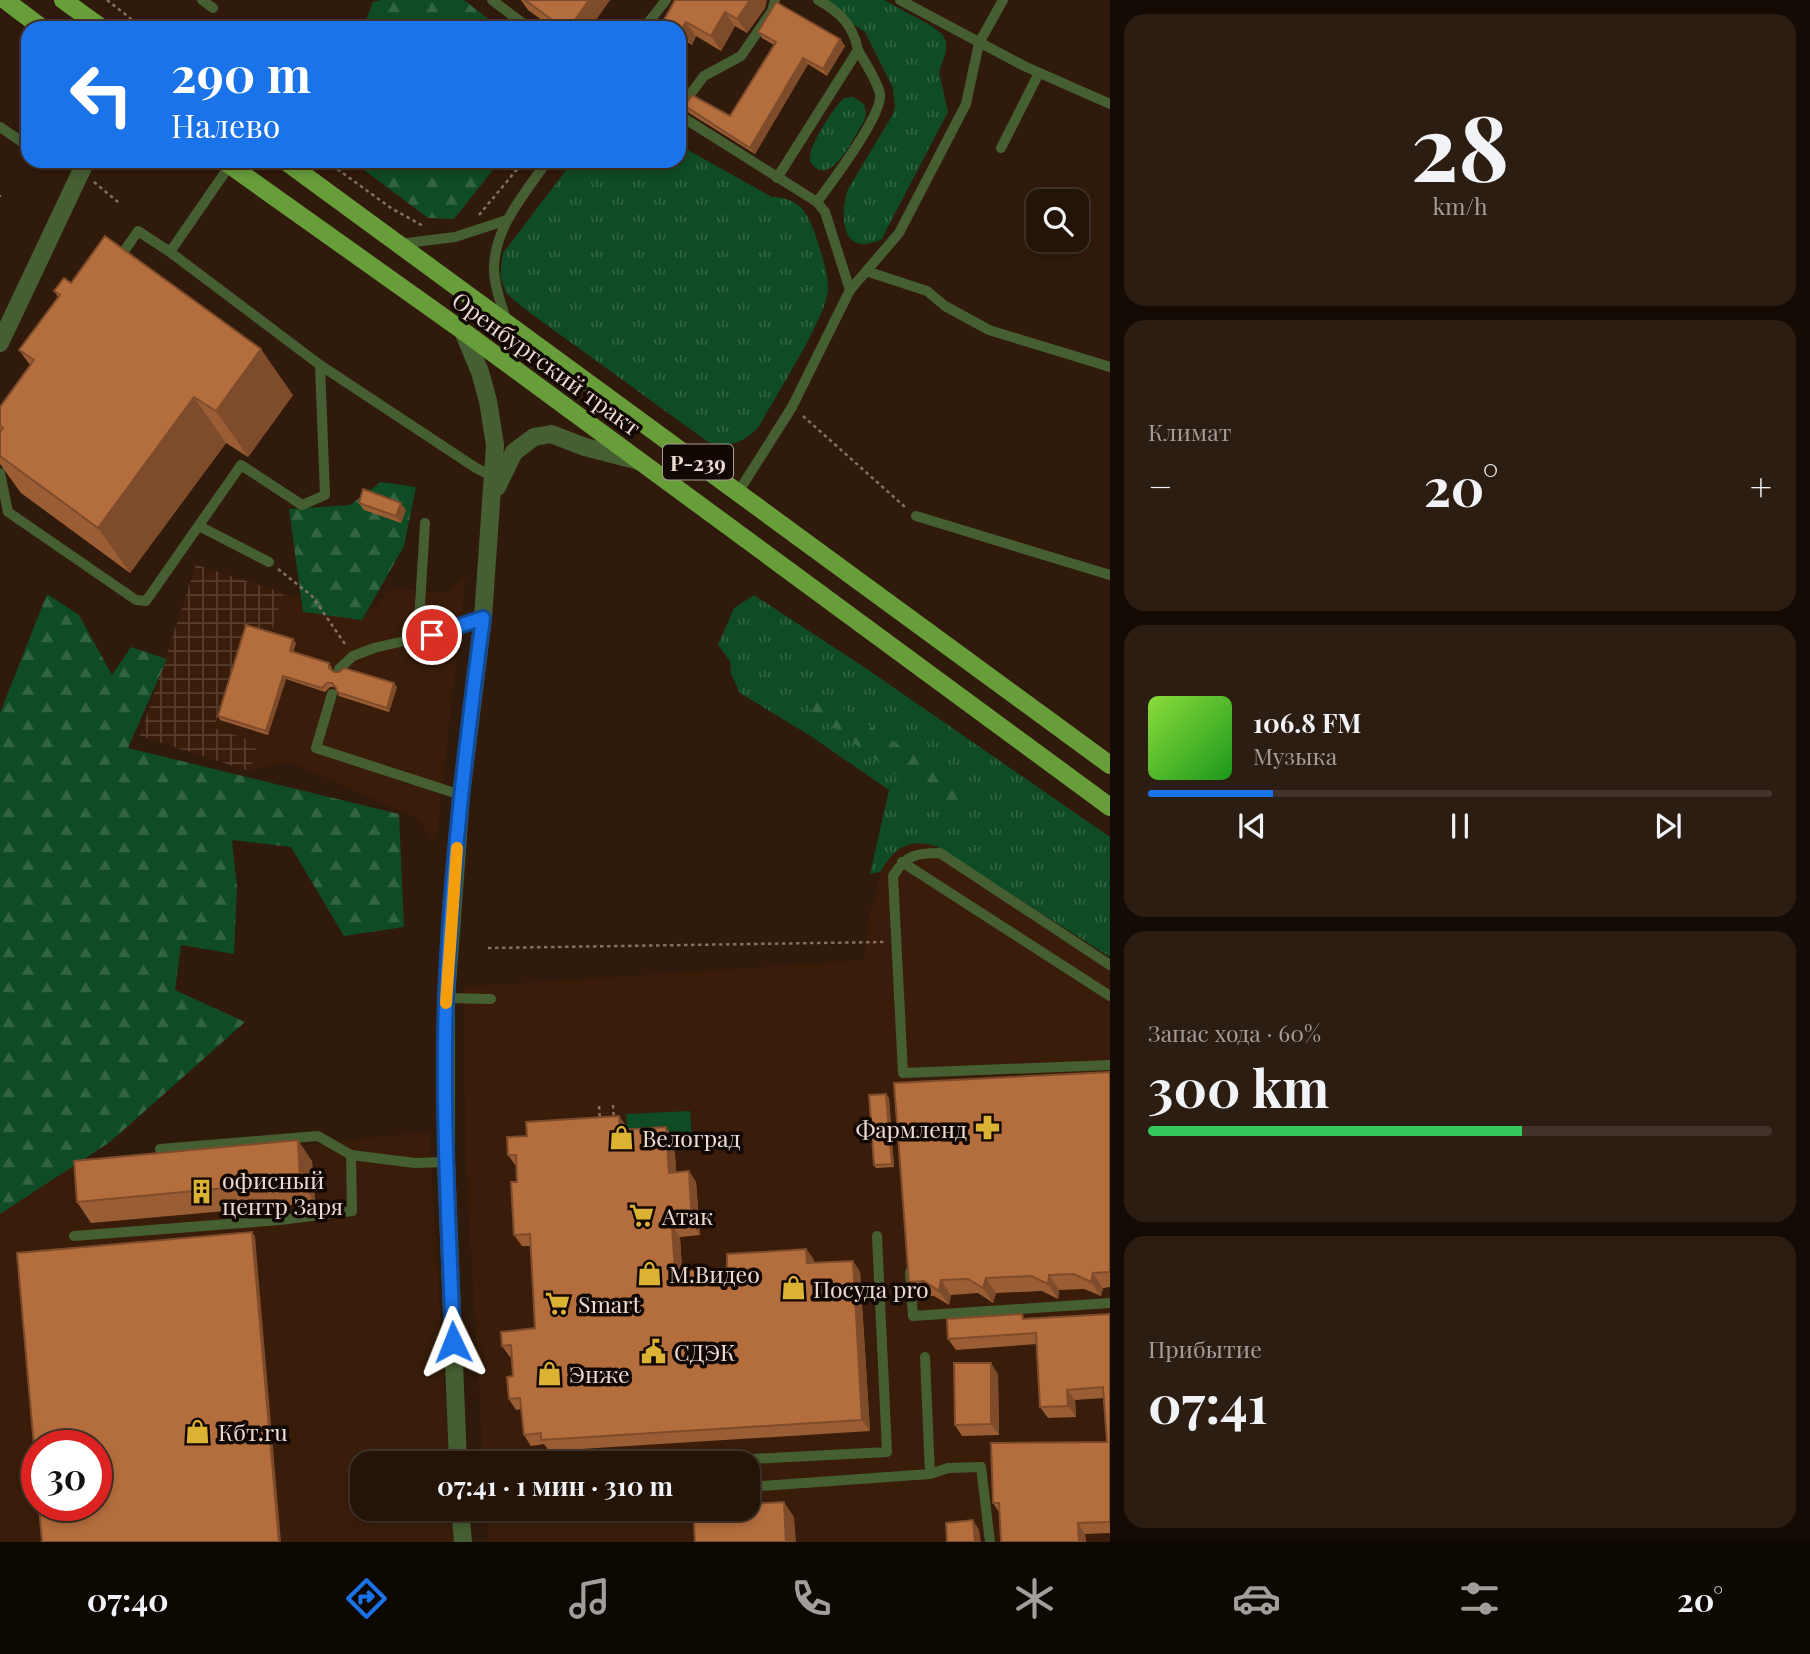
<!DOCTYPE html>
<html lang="ru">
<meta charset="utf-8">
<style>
body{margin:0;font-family:"Playfair Display",serif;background:#2c1d12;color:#f1f3f6;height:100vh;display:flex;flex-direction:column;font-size:26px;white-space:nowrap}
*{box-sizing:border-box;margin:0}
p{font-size:23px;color:#a39e9c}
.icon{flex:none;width:38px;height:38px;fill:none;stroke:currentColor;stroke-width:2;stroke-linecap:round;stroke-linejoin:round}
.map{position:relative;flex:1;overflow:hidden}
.side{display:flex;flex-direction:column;gap:14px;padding:14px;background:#140b04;width:700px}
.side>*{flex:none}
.guide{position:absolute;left:21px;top:21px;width:665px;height:147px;border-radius:21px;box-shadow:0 4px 10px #0003,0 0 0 2px #413329;background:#1a73e8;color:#fff;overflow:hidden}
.controls{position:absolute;left:1026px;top:189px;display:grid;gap:14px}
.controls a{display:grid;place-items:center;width:63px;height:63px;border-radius:14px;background:#241408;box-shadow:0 4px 10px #0003,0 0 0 2px #413329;font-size:35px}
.speed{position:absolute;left:21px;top:1430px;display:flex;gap:14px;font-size:35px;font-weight:700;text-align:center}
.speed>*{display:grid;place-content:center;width:91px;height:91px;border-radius:50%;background:#241408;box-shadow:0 4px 10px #0003,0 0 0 2px #413329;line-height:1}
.speed .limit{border:10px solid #d22;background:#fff;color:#111}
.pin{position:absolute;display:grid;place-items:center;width:60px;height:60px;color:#fff;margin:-30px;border:4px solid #fff;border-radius:50%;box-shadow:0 2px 7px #0007}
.me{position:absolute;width:77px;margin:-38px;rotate:358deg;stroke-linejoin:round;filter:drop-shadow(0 0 5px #0008)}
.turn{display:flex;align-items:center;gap:24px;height:147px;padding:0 35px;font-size:32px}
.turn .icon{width:91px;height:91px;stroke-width:2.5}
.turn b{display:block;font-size:49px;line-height:60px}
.big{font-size:52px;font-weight:700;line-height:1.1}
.side .widget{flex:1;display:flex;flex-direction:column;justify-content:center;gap:10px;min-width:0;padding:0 24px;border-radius:21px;background:#2c1d12}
.side .dial{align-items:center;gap:0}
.dial b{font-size:91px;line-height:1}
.song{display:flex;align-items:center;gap:21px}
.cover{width:84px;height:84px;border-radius:10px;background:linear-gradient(135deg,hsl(90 70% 55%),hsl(120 70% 35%))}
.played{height:7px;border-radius:4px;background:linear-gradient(90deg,#1a73e8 20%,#413329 20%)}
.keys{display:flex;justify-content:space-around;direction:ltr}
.heat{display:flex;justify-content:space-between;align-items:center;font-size:38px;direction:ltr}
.charge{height:10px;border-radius:5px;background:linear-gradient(90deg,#34c759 60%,#413329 0)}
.trip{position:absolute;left:350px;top:1451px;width:410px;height:70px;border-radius:21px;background:#241408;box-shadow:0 4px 10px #0003,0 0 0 2px #413329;font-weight:700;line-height:70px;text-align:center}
.dock{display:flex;height:112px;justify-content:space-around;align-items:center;background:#0e0803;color:#a39e9c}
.dock .icon{width:49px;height:49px}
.dock .active{color:#1a73e8}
.dock b{font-size:32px;color:#f1f3f6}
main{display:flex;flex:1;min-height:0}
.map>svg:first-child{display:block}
.built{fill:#391d0a;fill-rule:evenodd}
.industrial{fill:url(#industrial-grid)}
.grass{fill:url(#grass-tufts)}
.forest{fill:url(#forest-firs)}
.park{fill:#0f4b25}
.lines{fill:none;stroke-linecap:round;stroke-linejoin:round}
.path{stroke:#847164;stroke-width:2.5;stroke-dasharray:3.5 3.5;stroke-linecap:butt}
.lane{stroke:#455f32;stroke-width:10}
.street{stroke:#455f32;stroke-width:18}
.primary{stroke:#679e3a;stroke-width:18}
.wall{fill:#9b5e34}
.shaded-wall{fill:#7e4c2b}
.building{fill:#b46d3d;stroke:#7e4c2b;stroke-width:2}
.route-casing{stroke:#114b97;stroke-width:18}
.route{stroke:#1a73e8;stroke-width:12}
.slow{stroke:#f59e0b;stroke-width:12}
.labels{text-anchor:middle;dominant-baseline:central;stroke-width:7;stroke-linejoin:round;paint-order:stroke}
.shield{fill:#110703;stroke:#aa9c94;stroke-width:2}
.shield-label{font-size:21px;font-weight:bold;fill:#ebdcd2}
.street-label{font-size:23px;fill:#ebdcd2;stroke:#110703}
.poi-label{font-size:23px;fill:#ebdcd2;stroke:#110703;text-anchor:start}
</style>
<main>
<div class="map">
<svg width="1110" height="1542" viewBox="0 0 1110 1542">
<defs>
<pattern id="industrial-grid" width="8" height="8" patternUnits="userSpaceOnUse" patternTransform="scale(1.75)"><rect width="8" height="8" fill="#391d0a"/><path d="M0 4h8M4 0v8" fill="none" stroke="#563d2d"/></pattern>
<pattern id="grass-tufts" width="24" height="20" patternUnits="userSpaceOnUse" patternTransform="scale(1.75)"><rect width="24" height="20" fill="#0f4b25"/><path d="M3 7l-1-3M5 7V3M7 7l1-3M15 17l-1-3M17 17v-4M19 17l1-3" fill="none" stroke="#326444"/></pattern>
<pattern id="forest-firs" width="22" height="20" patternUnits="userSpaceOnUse" patternTransform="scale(1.75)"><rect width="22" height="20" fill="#0f4b25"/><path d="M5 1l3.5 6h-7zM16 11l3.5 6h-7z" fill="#326444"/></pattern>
</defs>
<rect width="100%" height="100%" fill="#301a0b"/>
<g class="built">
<path d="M466,573L436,843L416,818L289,762L249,771L258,743L214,729L247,626L271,633L284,593L367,614L391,589L448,593Z"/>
<path d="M909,843H925L936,846L1110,958V1542H488L486,1509L747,1508V1463H483L466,1163L463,987L864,960L870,910L877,893L880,872L892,853Z"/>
<path d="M429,1132L449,1463H362V1508L452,1509L454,1542H0V1174ZM37,1446H96V1505H37Z"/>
</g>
<path class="industrial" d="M196,565L284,593L271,633L247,626L214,728L258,743L249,771L140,736Z"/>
<g class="grass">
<path d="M818,0H884L930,25L942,34L946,41V52L939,72L948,112L881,240C874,242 864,246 857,243C839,236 843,202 848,189L893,114L895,107L893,88L865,32L821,4Z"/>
<path d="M853,97L864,104L866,114L864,121C855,135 829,193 810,161C808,146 833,108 844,98Z"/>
<path d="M679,145L772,197C797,198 806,209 814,231C820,250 828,269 828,289C827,317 774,399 758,428C743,443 729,448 708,442L522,307L506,293L500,276L503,253L573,161H679Z"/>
<path d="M754,595L864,667L1110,837V957L936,846C907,838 895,848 880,872L870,874L889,790L809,735L740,693L731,674L730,661L718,645L734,608Z"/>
</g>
<g class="forest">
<path d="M381,0H464L500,28H363L373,2Z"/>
<path d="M352,161H500L454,219L428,218Z"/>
<path d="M381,482L416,487L404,546L362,620L303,612L289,509L350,505Z"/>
<path d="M47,594L79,615L112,675L131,647L167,659L128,748L399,814L404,927L344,936L291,847L232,840L237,887L234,954L181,945L175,990L245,1022L110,1142L0,1214V713Z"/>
<path d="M812,688L972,793L973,801L971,805L931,802L809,709L807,696Z"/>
</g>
<path class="park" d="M690,1111L692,1137L628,1141L626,1114Z"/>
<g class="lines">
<g class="path">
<path d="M107,0L130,18L138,28"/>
<path d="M57,161L64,164"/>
<path d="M326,161L391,208L425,227"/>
<path d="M94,182L118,202"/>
<path d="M0,195V197"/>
<path d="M479,215L524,161"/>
<path d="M803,416L905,507"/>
<path d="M278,569L312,596L345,644"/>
<path d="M488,948L884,942"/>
<path d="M613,1105L614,1120"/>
<path d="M599,1106L600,1120"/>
</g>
<g class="lane">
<path d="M202,0L213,8"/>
<path d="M492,0L529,28"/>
<path d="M900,0L1024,66L1110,104"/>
<path d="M644,28L666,0"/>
<path d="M679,109L704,76L741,56L772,11L775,0"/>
<path d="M679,115L817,202L825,212L850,290"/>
<path d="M0,127L28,146"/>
<path d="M1001,148L1039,73"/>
<path d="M777,178L858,50C853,25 840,12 818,0"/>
<path d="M817,202C831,183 883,115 880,94C877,80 865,63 858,50"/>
<path d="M399,244L455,237L507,220"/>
<path d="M170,252L230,165"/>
<path d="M118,260L138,231L170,252L320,365L476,468L494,477"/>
<path d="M866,271L927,291L945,306L989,330L1110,367"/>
<path d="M507,323C502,305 494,287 494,269C494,227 525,194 547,161"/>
<path d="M0,473L8,512L136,600L146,601L241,465L302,505L325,495L320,365"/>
<path d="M739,491L792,407L850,290L899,233L966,104L979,43L1003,0"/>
<path d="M916,516L1110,575"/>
<path d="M199,526L269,562"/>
<path d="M418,638L425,523"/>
<path d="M339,669L353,656L374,648L447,631L483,618"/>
<path d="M332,694L316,748L461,795"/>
<path d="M902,862L1110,996"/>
<path d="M1110,965L940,853C916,853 906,855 893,876L903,1073L1110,1065"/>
<path d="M446,998L491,999"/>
<path d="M160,1149L318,1136L351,1155"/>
<path d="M74,1236L280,1220L352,1211L351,1155L415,1163L446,1162"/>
<path d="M910,1272L913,1316L1110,1303"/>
<path d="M672,1463L887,1452L877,1236"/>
<path d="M930,1474L948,1468L981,1467L990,1542"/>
<path d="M747,1487L930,1474L925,1357"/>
<path d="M375,1510L430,1508"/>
</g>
<g class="street">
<path d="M0,343L86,161"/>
<path d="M497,487L514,452L534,437L551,434L585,447L639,461"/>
<path d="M458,1463L446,1162V998L461,795L483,618L495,445L488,401L480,372L463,331"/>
<path d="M460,1508L463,1542"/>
</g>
<g class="primary">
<path d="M5,0L42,28"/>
<path d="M63,0L102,28"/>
<path d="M224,161L463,331L1110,807"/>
<path d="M285,161L1110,765"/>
</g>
</g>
<g class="wall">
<path d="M521,0H610L590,28H553L528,10Z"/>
<path d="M765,8L747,33L735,26L721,51L696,36L692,45L679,37V28H669L664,20Z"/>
<path d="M758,32L840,39L845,46L827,76L808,64L755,154L689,113L685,106L730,116L774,45L762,38Z"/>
<path d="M71,283L293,395L248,457L226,443L130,573L21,493L0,464V407L30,365L19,350L58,297L54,291Z"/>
<path d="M359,503L406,510L401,523L364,510Z"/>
<path d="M296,643L293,652L329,663L334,672L397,687L389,712L339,696L335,687H330L325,692L286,679L268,735L220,720L218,716Z"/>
<path d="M1110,1072V1287L1103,1288L1101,1296L1084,1289L1059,1290L1058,1299L1042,1291L996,1293L993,1303L978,1293L951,1295L949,1305L934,1296H919L909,1282Z"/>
<path d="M886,1094L889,1098L894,1167L876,1168L874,1165Z"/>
<path d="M627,1127V1130L674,1138L676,1172L689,1171L696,1182L700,1235L680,1237L682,1271L727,1268L806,1249L814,1260V1263L853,1261L860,1272L870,1431L549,1451L544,1444L531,1446L524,1435L521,1409L516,1410L509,1399L513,1376L512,1356L510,1357L502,1346L535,1328L531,1246H522L514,1235L517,1182L516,1166L508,1155Z"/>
<path d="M312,1161L315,1203L91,1223L77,1202Z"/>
<path d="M1110,1314V1533L1085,1534L1086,1542H1001L999,1512L993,1503L1107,1442L1104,1398L1075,1400L1076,1417L1048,1418L1040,1407L1037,1344L956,1350L948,1339L1025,1318Z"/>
<path d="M998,1374L999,1435L962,1436L955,1425Z"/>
</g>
<g class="shaded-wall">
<path d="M589,0H610L590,28H569Z"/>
<path d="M750,0H767L765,8L747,33L737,19Z"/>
<path d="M725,12L735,26L721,51L711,36Z"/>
<path d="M686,22L696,36L692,45L681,30Z"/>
<path d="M840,39L845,46L827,76L823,69Z"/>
<path d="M803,58L808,64L755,154L750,148Z"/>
<path d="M261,349L293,395L248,457L216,411Z"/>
<path d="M194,397L226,443L130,573L98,528Z"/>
<path d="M401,503L406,510L401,523L396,516Z"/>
<path d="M293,639L296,643L292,655L290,651Z"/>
<path d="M283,676L286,679L268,735L266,731Z"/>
<path d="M394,683L397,687L389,712L387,708Z"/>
<path d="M886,1094L889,1098L894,1167L892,1164Z"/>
<path d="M619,1116L627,1127L628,1141L620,1130Z"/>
<path d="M666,1127L674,1138L677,1184L669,1173Z"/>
<path d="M298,1140L312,1161L315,1203L300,1181Z"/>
<path d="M689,1171L696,1182L700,1235L692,1224Z"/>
<path d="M672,1226L680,1237L683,1282L675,1271Z"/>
<path d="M252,1232L255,1236L281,1542H279Z"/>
<path d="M806,1249L814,1260L815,1274L807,1263Z"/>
<path d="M853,1261L860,1272L870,1431L862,1420Z"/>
<path d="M1093,1273L1103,1288L1101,1296L1091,1282Z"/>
<path d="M1049,1275L1059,1290L1058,1299L1048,1284Z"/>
<path d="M986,1278L996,1293L993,1303L983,1288Z"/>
<path d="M941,1280L951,1295L949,1305L939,1291Z"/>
<path d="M991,1363L998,1374L999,1435L991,1424Z"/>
<path d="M1067,1390L1075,1400L1076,1417L1068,1406Z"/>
<path d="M784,1502L794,1517L796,1542H786Z"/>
<path d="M973,1520L979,1530L981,1542H975Z"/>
<path d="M1078,1523L1085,1534L1086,1542H1079Z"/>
</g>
<g class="building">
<path d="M525,0H589L569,28H563Z"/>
<path d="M675,0H750L737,19L725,12L711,36L686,22L681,30L664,20Z"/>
<path d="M776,2L840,39L823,69L803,58L750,148L685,106L692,95L730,116L776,42L758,32Z"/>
<path d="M105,236L261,349L216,411L194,397L98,528L0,456V432L3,428L0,426V407L34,360L19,350L60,295L54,291L64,278L71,283Z"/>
<path d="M363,489L401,503L396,516L359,503Z"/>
<path d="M246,625L293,639L290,651L329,663V668L334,672H339L344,668L394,683L387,708L337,692L336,688L332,683H327L322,688L283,676L266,731L218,716Z"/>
<path d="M1110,1072V1272L1093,1273L1091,1282L1074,1274L1049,1275L1048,1284L1031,1276L986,1278L983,1288L968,1279L941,1280L939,1291L924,1281L909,1282L894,1083Z"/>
<path d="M886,1094L892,1164L874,1165L869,1095Z"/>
<path d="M619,1116L620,1130L666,1127L669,1173L689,1171L692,1224L672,1226L675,1271L727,1268V1254L761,1252L806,1249L807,1263L853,1261L862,1420L541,1440V1433L524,1435L520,1398L509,1399L507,1377L513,1376L511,1345L502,1346L501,1332L535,1328L530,1234L514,1235L511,1182H517L516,1155H508L507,1137L527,1136L526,1122Z"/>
<path d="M298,1140L300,1181L77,1202L74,1161Z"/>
<path d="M252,1232L279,1542H42L39,1505H96V1446H37V1480L17,1253Z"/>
<path d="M1022,1314L1023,1319L1110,1314V1522L1078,1523L1079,1542H1001L999,1503H993L991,1443L1107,1442L1103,1387L1067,1390L1068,1406L1040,1407L1036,1333L948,1339L947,1319Z"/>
<path d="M954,1363H991V1424L955,1425Z"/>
<path d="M784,1502L786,1542H695L693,1508H747V1504Z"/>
<path d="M973,1520L975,1542H947L946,1523Z"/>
</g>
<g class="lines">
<defs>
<path id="route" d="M432,635L483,618C466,744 451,871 446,998C442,1112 449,1227 453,1342"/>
</defs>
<use href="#route" class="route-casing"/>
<use href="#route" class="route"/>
<path class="slow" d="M446,1003L457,848"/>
</g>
<defs>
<symbol id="pharmacy-bare" viewBox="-9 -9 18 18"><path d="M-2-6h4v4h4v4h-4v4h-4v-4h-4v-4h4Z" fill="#dbb233" stroke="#110703" stroke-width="2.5" paint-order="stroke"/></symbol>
<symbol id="shop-bare" viewBox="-9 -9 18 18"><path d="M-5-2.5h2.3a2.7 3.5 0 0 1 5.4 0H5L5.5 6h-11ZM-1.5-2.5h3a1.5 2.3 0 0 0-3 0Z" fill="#dbb233" stroke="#110703" stroke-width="2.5" paint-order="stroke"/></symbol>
<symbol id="building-bare" viewBox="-9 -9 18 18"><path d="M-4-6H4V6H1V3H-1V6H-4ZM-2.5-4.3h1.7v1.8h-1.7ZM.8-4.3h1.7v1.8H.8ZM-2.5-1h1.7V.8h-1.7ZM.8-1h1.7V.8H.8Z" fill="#dbb233" stroke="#110703" stroke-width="2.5" paint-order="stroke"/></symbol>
<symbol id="supermarket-bare" viewBox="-9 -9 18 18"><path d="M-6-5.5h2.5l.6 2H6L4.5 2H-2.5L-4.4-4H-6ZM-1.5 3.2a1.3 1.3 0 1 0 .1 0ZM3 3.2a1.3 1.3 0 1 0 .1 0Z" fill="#dbb233" stroke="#110703" stroke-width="2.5" paint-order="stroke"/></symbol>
<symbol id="civic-bare" viewBox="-9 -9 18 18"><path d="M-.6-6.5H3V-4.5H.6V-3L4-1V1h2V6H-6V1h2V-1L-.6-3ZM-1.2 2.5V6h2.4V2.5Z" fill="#dbb233" stroke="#110703" stroke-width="2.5" paint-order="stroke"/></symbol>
</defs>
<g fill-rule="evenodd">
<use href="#pharmacy-bare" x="970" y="1110" width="35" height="35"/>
<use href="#shop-bare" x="604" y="1120" width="35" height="35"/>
<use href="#building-bare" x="184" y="1174" width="35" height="35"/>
<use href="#supermarket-bare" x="624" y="1198" width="35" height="35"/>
<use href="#shop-bare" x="632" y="1256" width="35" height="35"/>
<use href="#shop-bare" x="776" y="1270" width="35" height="35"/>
<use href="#supermarket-bare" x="540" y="1286" width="35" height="35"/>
<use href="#civic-bare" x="636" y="1334" width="35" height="35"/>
<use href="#shop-bare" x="532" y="1356" width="35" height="35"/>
<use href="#shop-bare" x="180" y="1414" width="35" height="35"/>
</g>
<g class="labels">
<rect class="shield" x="663" y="444.5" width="70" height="35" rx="5"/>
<g class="shield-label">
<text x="698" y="462">Р-239</text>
</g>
<g class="street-label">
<text transform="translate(547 363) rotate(36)">Оренбургский тракт</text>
</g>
<g class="poi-label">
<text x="967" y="1128" text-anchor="end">Фармленд</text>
<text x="642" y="1137">Велоград</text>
<text x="222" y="1179">офисный<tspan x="222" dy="26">центр Заря</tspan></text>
<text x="662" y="1215">Атак</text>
<text x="669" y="1273">М.Видео</text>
<text x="813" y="1288">Посуда pro</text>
<text x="578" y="1303">Smart</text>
<text x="674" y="1351">СДЭК</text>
<text x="569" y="1373">Энже</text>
<text x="218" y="1431">Кбт.ru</text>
</g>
</g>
</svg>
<div class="controls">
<a><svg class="icon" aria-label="search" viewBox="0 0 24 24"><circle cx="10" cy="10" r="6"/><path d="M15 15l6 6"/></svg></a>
</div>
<div class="speed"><div class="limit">30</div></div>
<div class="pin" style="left:432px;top:635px;background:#d93025"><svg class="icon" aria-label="arrive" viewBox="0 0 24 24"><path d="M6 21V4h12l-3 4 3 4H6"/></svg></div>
<svg class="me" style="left:453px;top:1342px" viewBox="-20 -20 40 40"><path d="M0-17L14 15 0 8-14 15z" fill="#1a73e8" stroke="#fff" stroke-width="4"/></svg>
<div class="trip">07:41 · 1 мин · 310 m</div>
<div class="guide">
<div class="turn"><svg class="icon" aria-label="left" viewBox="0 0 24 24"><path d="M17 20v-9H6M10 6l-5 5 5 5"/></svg><div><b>290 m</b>Налево</div></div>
</div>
</div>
<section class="side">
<div class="widget dial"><b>28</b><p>km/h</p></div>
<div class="widget"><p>Климат</p>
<div class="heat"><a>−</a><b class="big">20°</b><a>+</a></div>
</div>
<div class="widget">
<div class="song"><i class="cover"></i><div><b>106.8 FM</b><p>Музыка</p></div></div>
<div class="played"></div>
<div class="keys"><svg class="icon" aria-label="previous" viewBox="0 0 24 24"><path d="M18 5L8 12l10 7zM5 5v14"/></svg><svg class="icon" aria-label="pause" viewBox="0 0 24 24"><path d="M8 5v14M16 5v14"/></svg><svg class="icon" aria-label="next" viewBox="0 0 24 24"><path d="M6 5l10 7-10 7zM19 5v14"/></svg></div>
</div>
<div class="widget"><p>Запас хода · 60%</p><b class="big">300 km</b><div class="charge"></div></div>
<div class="widget"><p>Прибытие</p><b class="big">07:41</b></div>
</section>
</main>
<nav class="dock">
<b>07:40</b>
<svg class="icon active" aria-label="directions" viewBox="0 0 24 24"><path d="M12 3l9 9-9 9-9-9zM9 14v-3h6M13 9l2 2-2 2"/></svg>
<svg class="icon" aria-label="music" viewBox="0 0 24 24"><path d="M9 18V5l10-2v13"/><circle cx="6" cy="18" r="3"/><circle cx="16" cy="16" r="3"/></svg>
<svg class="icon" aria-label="phone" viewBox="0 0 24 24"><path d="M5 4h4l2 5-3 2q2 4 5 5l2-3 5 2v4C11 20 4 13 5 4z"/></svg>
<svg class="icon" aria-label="climate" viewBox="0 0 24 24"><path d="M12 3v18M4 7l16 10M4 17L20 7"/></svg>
<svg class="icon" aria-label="car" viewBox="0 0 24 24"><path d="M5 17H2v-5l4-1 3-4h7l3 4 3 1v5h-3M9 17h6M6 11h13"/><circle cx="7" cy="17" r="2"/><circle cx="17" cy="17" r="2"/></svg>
<svg class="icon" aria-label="filters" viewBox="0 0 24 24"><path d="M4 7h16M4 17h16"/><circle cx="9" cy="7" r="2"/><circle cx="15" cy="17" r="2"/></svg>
<b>20°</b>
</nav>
